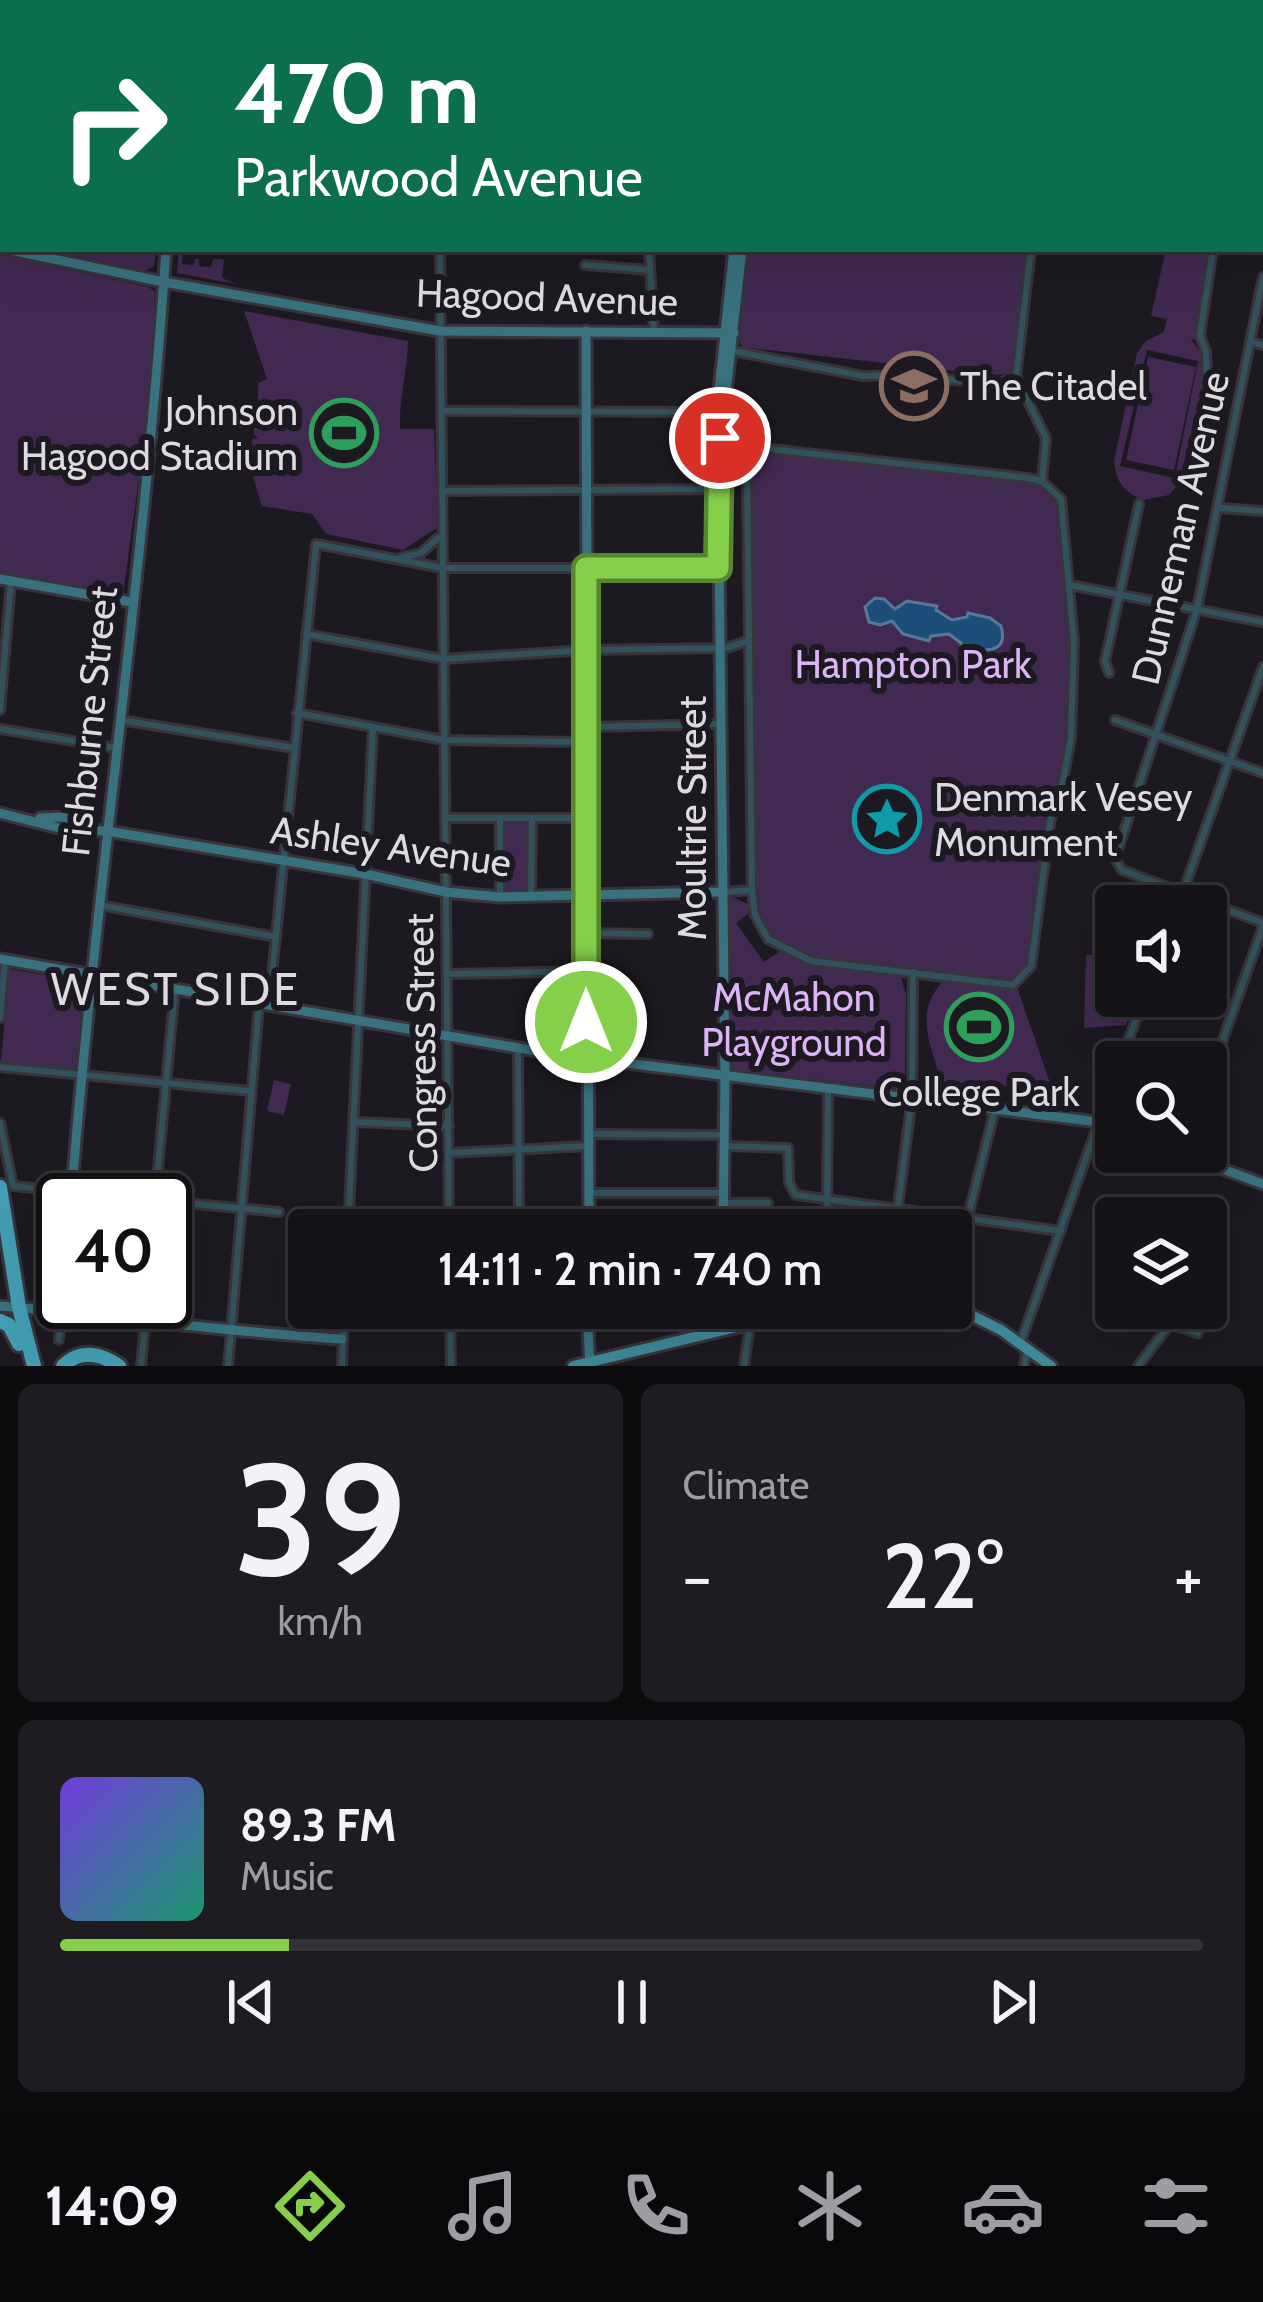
<!DOCTYPE html>
<meta charset="utf-8">
<style>
body{margin:0;font-family:Cabin,sans-serif;background:#1f1c21;color:#f1f3f6;height:100vh;display:flex;flex-direction:column;font-size:45px;white-space:nowrap}
*{box-sizing:border-box;margin:0}
p{font-size:39px;color:#9e9ea2}
.icon{flex:none;width:66px;height:66px;fill:none;stroke:currentColor;stroke-width:2;stroke-linecap:round;stroke-linejoin:round}
.map{position:relative;height:1366px;overflow:hidden}
.sheet{display:flex;flex-direction:column;gap:18px;padding:18px;background:#0c0a0d;flex:1}
.sheet>*{flex:none}
.top-card{position:absolute;left:0px;top:0px;width:1263px;height:252px;box-shadow:0 12px 48px #0002,0 0 0 3px #353237;background:#0b6e4f;color:#fff;overflow:hidden}
.tools{position:absolute;left:1095px;top:885px;display:grid;gap:24px}
.tools a{display:grid;place-items:center;width:132px;height:132px;border-radius:12px;background:#161318;box-shadow:0 12px 48px #0002,0 0 0 3px #353237;font-size:60px}
.speed{position:absolute;left:36px;top:1173px;display:flex;gap:24px;font-size:60px;font-weight:700;text-align:center}
.speed>*{display:grid;place-content:center;width:156px;height:156px;border-radius:50%;background:#161318;box-shadow:0 12px 48px #0002,0 0 0 3px #353237;line-height:1}
.speed .limit{border:6px solid #111;border-radius:18px;background:#fff;color:#111}
.pin{position:absolute;display:grid;place-items:center;width:102px;height:102px;color:#fff;margin:-51px;border:6px solid #fff;border-radius:50%;box-shadow:0 3px 12px #0007}
.me{position:absolute;width:132px;margin:-66px;rotate:0deg;stroke-linejoin:round;filter:drop-shadow(0 0 9px #0008)}
.turn{display:flex;align-items:center;gap:42px;height:252px;padding:0 36px;font-size:54px}
.turn .icon{width:156px;height:156px;stroke-width:2.5}
.turn b{display:block;font-size:84px;line-height:102px}
.big{font-size:90px;font-weight:600;line-height:1.1}
.sheet .card{flex:1;display:flex;flex-direction:column;justify-content:center;gap:18px;min-width:0;padding:0 42px;border-radius:18px;background:#1f1c21}
.sheet .dial{align-items:center;gap:0}
.dial b{font-size:156px;line-height:1}
.song{display:flex;align-items:center;gap:36px}
.cover{width:144px;height:144px;border-radius:18px;background:linear-gradient(135deg,hsl(260 70% 55%),hsl(160 70% 35%))}
.played{height:12px;border-radius:6px;background:linear-gradient(90deg,#86cf4b 20%,#353237 20%)}
.keys{display:flex;justify-content:space-around;direction:ltr}
.heat{display:flex;justify-content:space-between;align-items:center;font-size:66px;direction:ltr}
.sheet .tiles{flex:1;display:grid;gap:18px;grid-template-columns:1fr 1fr}
.card:last-child{grid-column:span 2}
.trip{position:absolute;left:288px;top:1209px;width:684px;height:120px;border-radius:12px;background:#161318;box-shadow:0 12px 48px #0002,0 0 0 3px #353237;font-weight:600;line-height:120px;text-align:center}
.tabs{display:flex;height:192px;justify-content:space-around;align-items:center;background:#09080a;color:#9e9ea2}
.tabs .icon{width:84px;height:84px}
.tabs .current{color:#86cf4b}
.tabs b{font-size:54px;color:#f1f3f6}
.map>svg:first-child{display:block}
.green{fill:#422952;fill-rule:evenodd}
.water{fill:#1d4e7a;stroke:#577899;stroke-width:3}
.lines{fill:none;stroke-linecap:round;stroke-linejoin:round}
.stream{stroke:#577899;stroke-width:3}
.street-casing{stroke:#38343b;stroke-width:12}
.secondary-casing{stroke:#38343b;stroke-width:15}
.primary-casing{stroke:#38343b;stroke-width:16}
.highway-casing{stroke:#38343b;stroke-width:20}
.street{stroke:#31525a;stroke-width:6}
.secondary{stroke:#39717e;stroke-width:9}
.primary{stroke:#3f8899;stroke-width:10}
.highway{stroke:#439eb3;stroke-width:14}
.route-casing{stroke:#578731;stroke-width:30}
.route{stroke:#86cf4b;stroke-width:21}
.labels{text-anchor:middle;dominant-baseline:central;stroke-width:12;stroke-linejoin:round;paint-order:stroke}
.street-label{font-size:39px;fill:#dedbe0;stroke:#1d1920}
.poi-label{font-size:39px;fill:#dedbe0;stroke:#1d1920;text-anchor:start}
.park-label{font-size:39px;fill:#dbb5f5;stroke:#1d1920}
.quarter-label{font-size:45px;letter-spacing:3px;fill:#dedbe0;stroke:#1d1920}
</style>
<div class="map">
<svg width="1263" height="1366" viewBox="0 0 1263 1366">
<rect width="100%" height="100%" fill="#1d1920"/>
<g class="green">
<path d="M40,249H157L154,266L145,271Z"/>
<path d="M179,249H183L182,264L193,265L195,259H199V266L211,267L213,259H224L222,278L236,284L177,273Z"/>
<path d="M749,249H1027L1015,367L1009,374L989,375L743,347L738,341Z"/>
<path d="M1166,249H1209L1196,340L1191,339L1205,359V379L1179,483L1169,495L1144,500C1124,493 1116,482 1114,461L1137,353L1146,341L1164,332L1167,319L1151,316ZM1147,350L1198,361L1175,478L1120,466Z"/>
<path d="M0,255L149,287L155,292L150,396L123,595L0,573Z"/>
<path d="M244,311L408,341C407,372 399,399 400,429H434L438,527L403,550L326,534L312,514L262,506L253,477L258,473L259,459L252,458V439L258,438L254,435V418L258,415V383L267,379Z"/>
<path d="M1148,357L1196,367L1174,470L1126,460Z"/>
<path d="M771,452L1030,481L1045,487L1057,500L1070,633L1071,688L1065,755L1047,822L1027,964L1015,979L812,959L769,935L758,916L754,890L751,475L756,459Z"/>
<path d="M501,820H530L529,893L502,894Z"/>
<path d="M730,896L748,904L749,913L736,923L764,962L780,951L811,964L900,974L906,995L905,1090L729,1069L727,901Z"/>
<path d="M1086,955L1116,956V996H1136L1126,1025L1084,1028Z"/>
<path d="M9,969L85,981L77,1070L1,1062Z"/>
<path d="M943,981L1018,990L1050,1083L1031,1087L984,1085L942,1091C937,1051 909,1018 943,981Z"/>
<path d="M274,1080L291,1084L284,1115L267,1111Z"/>
</g>
<path class="water" d="M875,598L884,599L895,609L907,601L937,606L936,610L952,620L967,617L968,613L990,618L1001,626C1010,656 980,651 961,647V643L949,634L931,636L929,641L903,634L892,621L880,625L869,622L865,607Z"/>
<g class="lines">
<g class="stream">
<path d="M380,3V0"/>
<path d="M0,219H3"/>
</g>
<defs>
<g id="street">
<path d="M709,0L712,3"/>
<path d="M62,3L72,0"/>
<path d="M564,3L571,0"/>
<path d="M0,27L3,20"/>
<path d="M440,249L449,1230"/>
<path d="M649,249L654,332"/>
<path d="M1031,249L1016,377L1046,438L1042,481"/>
<path d="M585,265L650,270"/>
<path d="M1263,277L1197,609L1115,859L1122,870L1263,923"/>
<path d="M1251,342L1263,345"/>
<path d="M733,351L863,376L904,375L996,384L1016,377"/>
<path d="M1207,385L1206,352L1200,335L1213,249"/>
<path d="M442,411L722,412C740,424 750,441 749,463"/>
<path d="M770,449L1028,478L1042,481L1061,499L1074,642L1071,737L1063,781L1050,822L1031,966L1013,985L811,961L768,939L755,915L752,890L747,474L756,454Z"/>
<path d="M442,491L718,489"/>
<path d="M1219,508L1263,511"/>
<path d="M400,558L421,553L438,538"/>
<path d="M1070,585L1263,622"/>
<path d="M306,634L443,659L586,650L726,648L748,641"/>
<path d="M1109,673L1105,661L1139,504"/>
<path d="M0,710L11,582"/>
<path d="M297,713L444,740L585,742"/>
<path d="M120,720L294,748"/>
<path d="M1115,720L1263,773"/>
<path d="M589,727L720,724"/>
<path d="M0,729L116,748"/>
<path d="M445,818H585"/>
<path d="M500,818V897"/>
<path d="M725,892L752,890"/>
<path d="M531,895L532,818"/>
<path d="M99,905L276,937"/>
<path d="M1178,906L1263,667"/>
<path d="M586,933L648,934"/>
<path d="M447,974L587,971"/>
<path d="M269,1004L316,544L443,568H718"/>
<path d="M0,1018L5,960"/>
<path d="M518,1048L519,1230"/>
<path d="M1120,1062L1145,996"/>
<path d="M0,1067L250,1091"/>
<path d="M1206,1088L1263,926"/>
<path d="M354,1122L449,1126"/>
<path d="M0,1123L13,1186L152,1200"/>
<path d="M590,1134L724,1135"/>
<path d="M724,1146L788,1148L789,1183L796,1195L1061,1231"/>
<path d="M449,1153L588,1146"/>
<path d="M589,1193H724"/>
<path d="M155,1200L175,988"/>
<path d="M165,1201L279,1212"/>
<path d="M724,1203H768"/>
<path d="M348,1230L373,727"/>
<path d="M827,1230L828,1090"/>
<path d="M895,1230L912,1097L913,972"/>
<path d="M951,1284L995,1109"/>
<path d="M450,1308L451,1366"/>
<path d="M59,1340L61,1312"/>
<path d="M1021,1341L1116,1073"/>
<path d="M141,1366L147,1302"/>
<path d="M228,1366L259,1005"/>
<path d="M342,1366L344,1308"/>
<path d="M744,1366L750,1324"/>
<path d="M1024,1366L1027,1351"/>
<path d="M1138,1366L1170,1324L1198,1333"/>
</g>
<g id="secondary">
<path d="M184,3V0"/>
<path d="M197,3V0"/>
<path d="M5,249L164,282L440,331L734,333"/>
<path d="M586,331L589,1230"/>
<path d="M722,401L719,390L734,249"/>
<path d="M0,579L131,602"/>
<path d="M0,813L63,829L107,831L365,874L446,892L500,897L721,892"/>
<path d="M40,818L65,817L88,827"/>
<path d="M0,959L554,1054L1098,1122L1116,1129"/>
<path d="M1177,1152L1263,1184"/>
<path d="M71,1200C96,883 145,567 166,249"/>
<path d="M723,1230L725,1076L718,464L742,249"/>
<path d="M0,1306C114,1316 228,1332 342,1339"/>
<path d="M587,1308L590,1366"/>
<path d="M61,1312L63,1290"/>
<path d="M722,1331V1308"/>
</g>
<g id="primary">
<path d="M951,1305L1001,1330L1051,1366"/>
<path d="M573,1366L816,1308"/>
</g>
<g id="highway">
<path d="M0,1187L19,1307L34,1366"/>
<path d="M0,1321L9,1325L19,1344"/>
<path d="M63,1366C80,1349 100,1353 119,1366"/>
</g>
</defs>
<use href="#street" class="street-casing"/>
<use href="#secondary" class="secondary-casing"/>
<use href="#primary" class="primary-casing"/>
<use href="#highway" class="highway-casing"/>
<use href="#street" class="street"/>
<use href="#secondary" class="secondary"/>
<use href="#primary" class="primary"/>
<use href="#highway" class="highway"/>
</g>
<g class="lines">
<defs>
<path id="route" d="M586,1022V568H718L720,438"/>
</defs>
<use href="#route" class="route-casing"/>
<use href="#route" class="route"/>
</g>
<defs>
<symbol id="university-ring" viewBox="-11 -11 22 22"><circle r="9.5" fill="#1d1920" stroke="#8d6e63" stroke-width="1.5"/><path d="M0-5L7-2L0 1L-7-2ZM-4 1L0 2.5L4 1V4Q0 6-4 4Z" fill="#8d6e63"/></symbol>
<symbol id="stadium-ring" viewBox="-11 -11 22 22"><circle r="9.5" fill="#1d1920" stroke="#2e9e5b" stroke-width="1.5"/><path d="M0-5a6.5 5 0 1 0 0 10a6.5 5 0 1 0 0-10ZM-3.5-1.8h7v3.6h-7Z" fill="#2e9e5b"/></symbol>
<symbol id="sight-ring" viewBox="-11 -11 22 22"><circle r="9.5" fill="#1d1920" stroke="#0f9aa8" stroke-width="1.5"/><path d="M0-6L1.8-2.2L6-1.7L2.9 1.2L3.7 5.4L0 3.3L-3.7 5.4L-2.9 1.2L-6-1.7L-1.8-2.2Z" fill="#0f9aa8"/></symbol>
</defs>
<g fill-rule="evenodd">
<use href="#university-ring" x="876" y="348" width="76" height="76"/>
<use href="#stadium-ring" x="306" y="395" width="76" height="76"/>
<use href="#sight-ring" x="849" y="781" width="76" height="76"/>
<use href="#stadium-ring" x="941" y="989" width="76" height="76"/>
</g>
<g class="labels">
<g class="street-label">
<text transform="translate(547 297) rotate(2)">Hagood Avenue</text>
<text transform="translate(1180 528) rotate(-77)">Dunneman Avenue</text>
<text transform="translate(89 721) rotate(-84)">Fishburne Street</text>
<text transform="translate(692 818) rotate(-90)">Moultrie Street</text>
<text transform="translate(391 846) rotate(8)">Ashley Avenue</text>
<text transform="translate(421 1043) rotate(-91)">Congress Street</text>
</g>
<g class="poi-label">
<text x="960" y="386">The Citadel</text>
<text x="298" y="411" text-anchor="end">Johnson<tspan x="298" dy="45">Hagood Stadium</tspan></text>
<text x="934" y="797">Denmark Vesey<tspan x="934" dy="45">Monument</tspan></text>
<text x="979" y="1092" text-anchor="middle">College Park</text>
</g>
<g class="park-label">
<text x="913" y="664">Hampton Park</text>
<text x="794" y="997">McMahon<tspan x="794" dy="45">Playground</tspan></text>
</g>
<g class="quarter-label">
<text x="176" y="989">WEST SIDE</text>
</g>
</g>
</svg>
<div class="tools">
<a><svg class="icon" aria-label="sound" viewBox="0 0 24 24"><path d="M4 9h4l5-4v14l-5-4H4zM17 9q2 3 0 6"/></svg></a>
<a><svg class="icon" aria-label="search" viewBox="0 0 24 24"><circle cx="10" cy="10" r="6"/><path d="M15 15l6 6"/></svg></a>
<a><svg class="icon" aria-label="layers" viewBox="0 0 24 24"><path d="M12 4l9 5-9 5-9-5zM3 14l9 5 9-5"/></svg></a>
</div>
<div class="speed"><div class="limit">40</div></div>
<div class="pin" style="left:720px;top:438px;background:#d93025"><svg class="icon" aria-label="arrive" viewBox="0 0 24 24"><path d="M6 21V4h12l-3 4 3 4H6"/></svg></div>
<svg class="me" style="left:586px;top:1022px" viewBox="-20 -20 40 40"><circle r="17" fill="#86cf4b" stroke="#fff" stroke-width="3"/><path d="M0-11L8 9 0 5-8 9z" fill="#fff"/></svg>
<div class="trip">14:11 · 2 min · 740 m</div>
<div class="top-card">
<div class="turn"><svg class="icon" aria-label="right" viewBox="0 0 24 24"><path d="M7 20v-9h11M14 6l5 5-5 5"/></svg><div><b>470 m</b>Parkwood Avenue</div></div>
</div>
</div>
<section class="sheet">
<div class="tiles">
<div class="card dial"><b>39</b><p>km/h</p></div>
<div class="card"><p>Climate</p>
<div class="heat"><a>−</a><b class="big">22°</b><a>+</a></div>
</div>
<div class="card">
<div class="song"><i class="cover"></i><div><b>89.3 FM</b><p>Music</p></div></div>
<div class="played"></div>
<div class="keys"><svg class="icon" aria-label="previous" viewBox="0 0 24 24"><path d="M18 5L8 12l10 7zM5 5v14"/></svg><svg class="icon" aria-label="pause" viewBox="0 0 24 24"><path d="M8 5v14M16 5v14"/></svg><svg class="icon" aria-label="next" viewBox="0 0 24 24"><path d="M6 5l10 7-10 7zM19 5v14"/></svg></div>
</div>
</div>
</section>
<nav class="tabs">
<b>14:09</b>
<svg class="icon current" aria-label="directions" viewBox="0 0 24 24"><path d="M12 3l9 9-9 9-9-9zM9 14v-3h6M13 9l2 2-2 2"/></svg>
<svg class="icon" aria-label="music" viewBox="0 0 24 24"><path d="M9 18V5l10-2v13"/><circle cx="6" cy="18" r="3"/><circle cx="16" cy="16" r="3"/></svg>
<svg class="icon" aria-label="phone" viewBox="0 0 24 24"><path d="M5 4h4l2 5-3 2q2 4 5 5l2-3 5 2v4C11 20 4 13 5 4z"/></svg>
<svg class="icon" aria-label="climate" viewBox="0 0 24 24"><path d="M12 3v18M4 7l16 10M4 17L20 7"/></svg>
<svg class="icon" aria-label="car" viewBox="0 0 24 24"><path d="M5 17H2v-5l4-1 3-4h7l3 4 3 1v5h-3M9 17h6M6 11h13"/><circle cx="7" cy="17" r="2"/><circle cx="17" cy="17" r="2"/></svg>
<svg class="icon" aria-label="filters" viewBox="0 0 24 24"><path d="M4 7h16M4 17h16"/><circle cx="9" cy="7" r="2"/><circle cx="15" cy="17" r="2"/></svg>
</nav>
